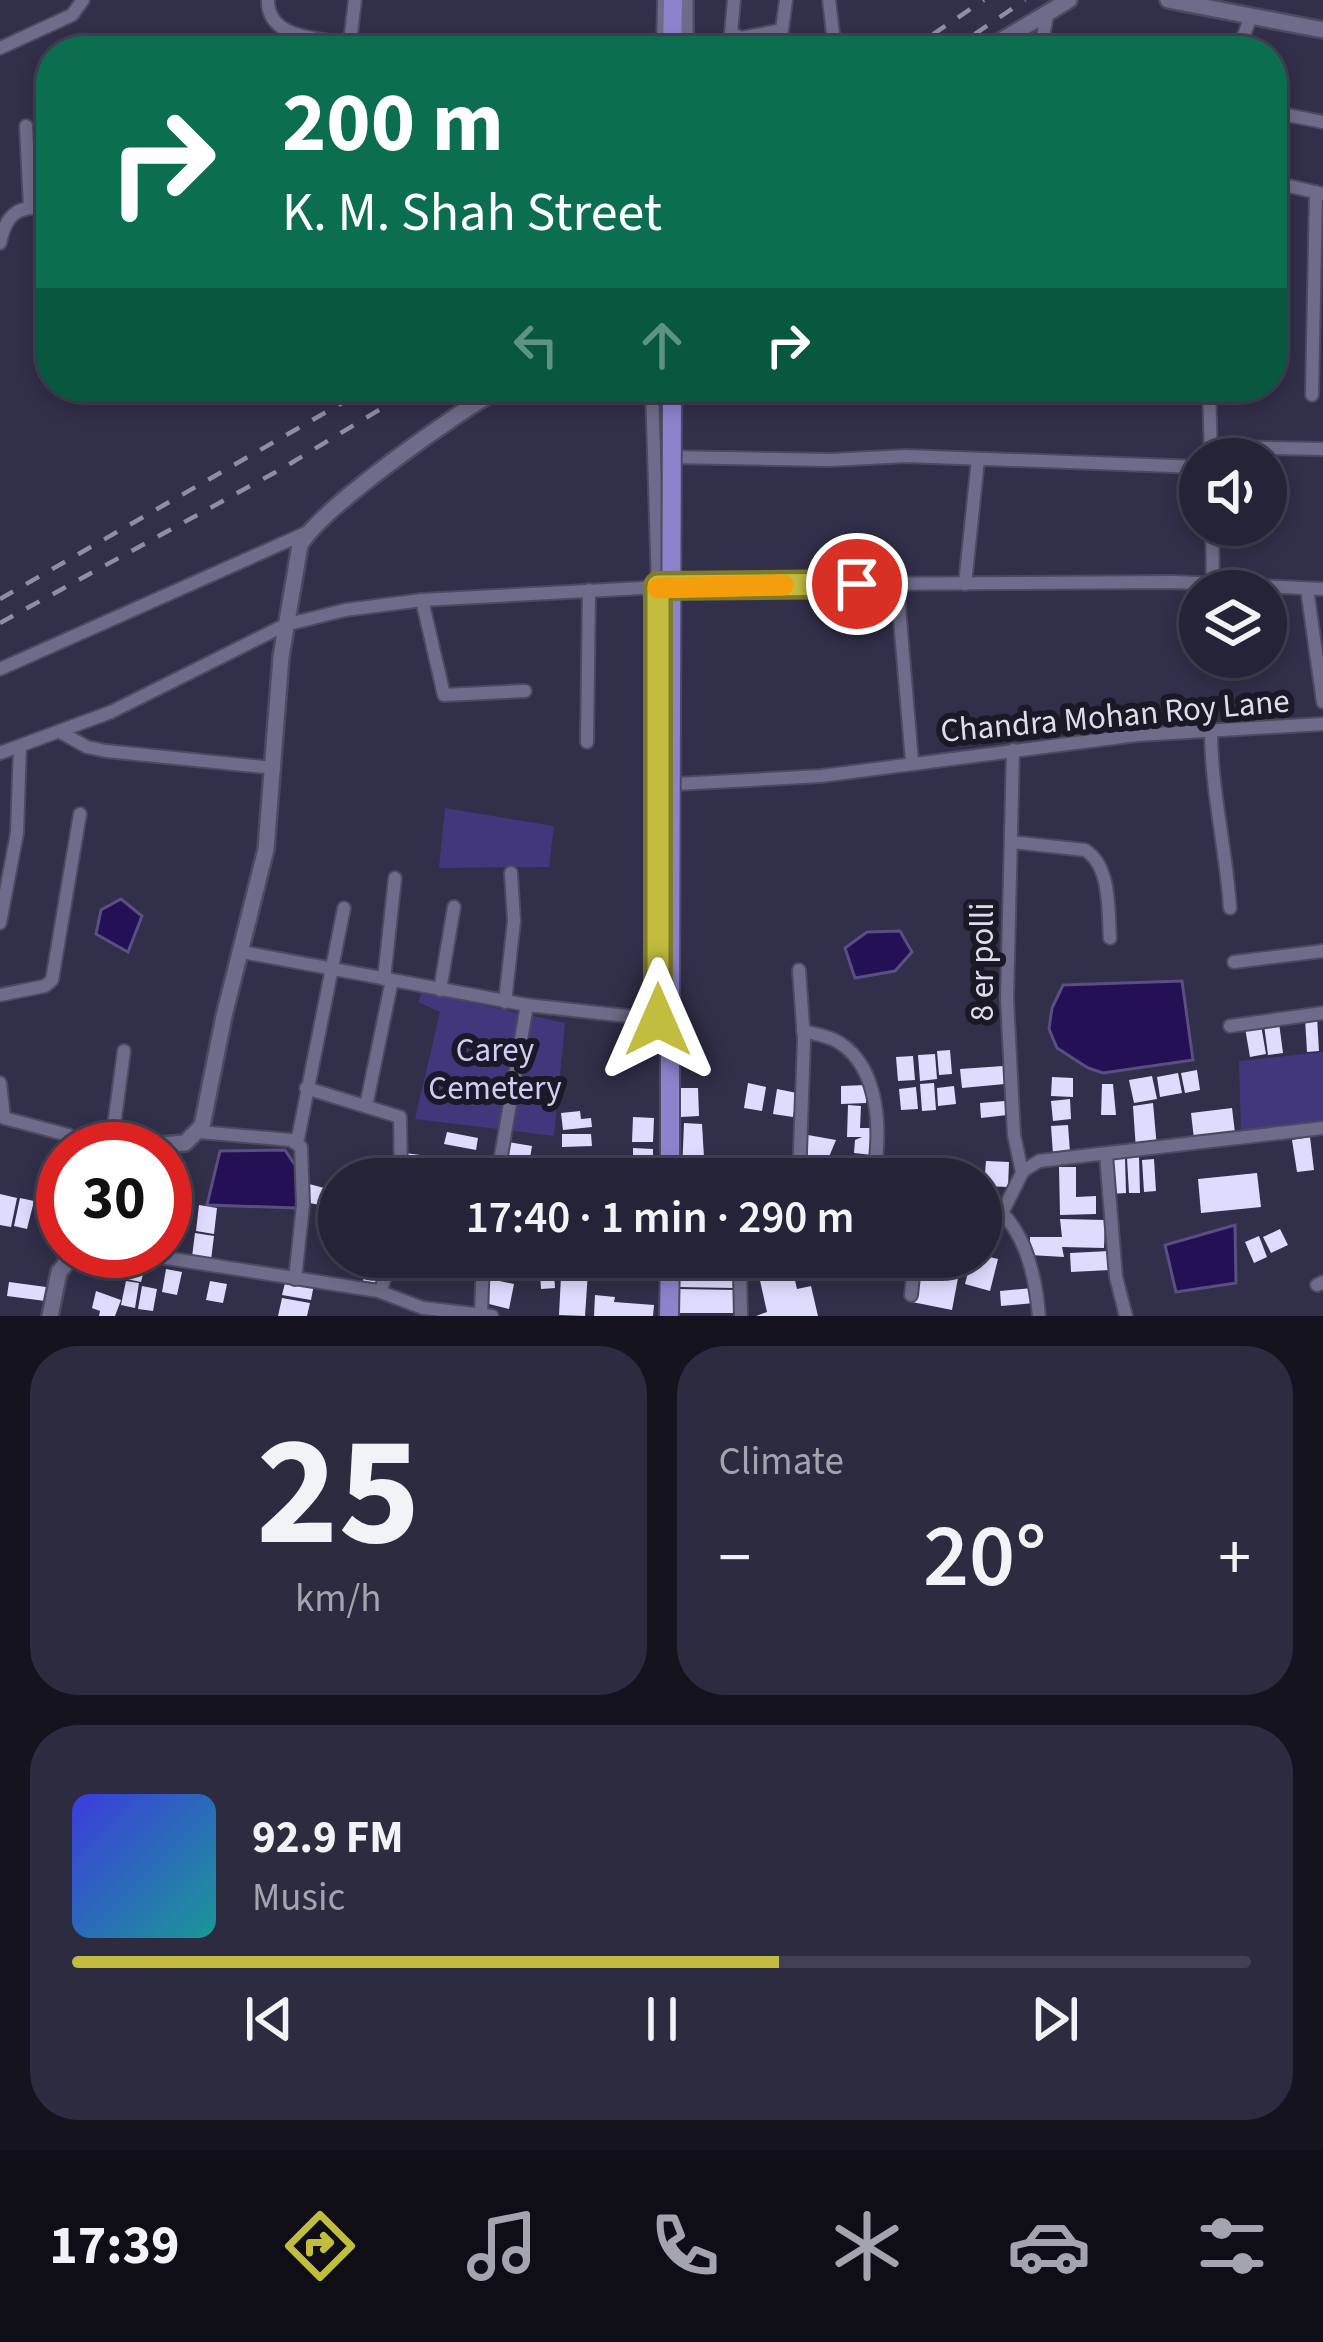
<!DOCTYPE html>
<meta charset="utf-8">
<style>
body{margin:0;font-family:"Source Sans 3",sans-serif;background:#2d2b3f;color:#f1f3f6;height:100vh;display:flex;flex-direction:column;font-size:45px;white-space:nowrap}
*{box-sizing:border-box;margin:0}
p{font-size:39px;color:#a3a4ad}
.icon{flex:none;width:66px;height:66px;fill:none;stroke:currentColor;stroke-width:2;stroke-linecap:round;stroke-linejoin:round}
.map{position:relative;height:1316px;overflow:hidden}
.sheet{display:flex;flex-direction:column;gap:30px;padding:30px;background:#14131e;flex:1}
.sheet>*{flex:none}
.banner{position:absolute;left:36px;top:36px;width:1251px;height:366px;border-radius:48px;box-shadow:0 6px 18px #0003,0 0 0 3px #424052;background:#0b6e4f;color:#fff;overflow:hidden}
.fabs{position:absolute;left:1179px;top:438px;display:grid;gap:24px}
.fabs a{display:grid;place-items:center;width:108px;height:108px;border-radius:50%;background:#252337;box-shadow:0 6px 18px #0003,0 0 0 3px #424052;font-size:60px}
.speed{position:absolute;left:36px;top:1122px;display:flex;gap:24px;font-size:60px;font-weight:700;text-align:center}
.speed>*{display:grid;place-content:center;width:156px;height:156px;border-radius:50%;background:#252337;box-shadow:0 6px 18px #0003,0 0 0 3px #424052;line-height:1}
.speed .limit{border:18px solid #d22;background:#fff;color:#111}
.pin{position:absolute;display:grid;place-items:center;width:102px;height:102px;color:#fff;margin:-51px;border:6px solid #fff;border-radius:50%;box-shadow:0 3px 12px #0007}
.me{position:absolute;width:132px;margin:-66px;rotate:0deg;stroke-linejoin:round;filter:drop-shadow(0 0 9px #0008)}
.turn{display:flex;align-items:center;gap:42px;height:252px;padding:0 48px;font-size:54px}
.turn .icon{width:156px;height:156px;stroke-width:2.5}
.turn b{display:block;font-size:84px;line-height:102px}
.lanes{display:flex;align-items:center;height:114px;padding:0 48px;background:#0003;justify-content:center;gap:60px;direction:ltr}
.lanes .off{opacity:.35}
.big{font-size:90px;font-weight:600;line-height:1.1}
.sheet .widget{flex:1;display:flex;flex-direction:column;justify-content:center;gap:18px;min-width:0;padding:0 42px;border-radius:48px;background:#2d2b3f}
.sheet .dial{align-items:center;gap:0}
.dial b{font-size:156px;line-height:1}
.song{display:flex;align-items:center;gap:36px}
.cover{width:144px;height:144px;border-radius:18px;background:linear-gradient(135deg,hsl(240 70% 55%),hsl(180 70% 35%))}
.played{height:12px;border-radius:6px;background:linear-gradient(90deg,#c2bd3f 60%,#424052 60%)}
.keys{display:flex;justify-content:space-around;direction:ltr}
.heat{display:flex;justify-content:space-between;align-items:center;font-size:66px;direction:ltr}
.sheet .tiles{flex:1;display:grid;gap:30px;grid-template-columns:1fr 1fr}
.widget:last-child{grid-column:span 2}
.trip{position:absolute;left:318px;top:1158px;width:684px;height:120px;border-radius:60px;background:#252337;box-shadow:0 6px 18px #0003,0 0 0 3px #424052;font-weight:600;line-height:120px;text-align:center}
.tabs{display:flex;height:192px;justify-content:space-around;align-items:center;background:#0f0e16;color:#a3a4ad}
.tabs .icon{width:84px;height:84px}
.tabs .on{color:#c2bd3f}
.tabs b{font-size:54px;color:#f1f3f6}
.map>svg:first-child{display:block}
.green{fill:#42377d}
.water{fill:#231055;stroke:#5b4e83;stroke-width:3}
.building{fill:#dddcfe}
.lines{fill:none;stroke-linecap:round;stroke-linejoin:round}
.minor-casing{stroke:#4c4a61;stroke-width:16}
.tertiary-casing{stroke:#4c4a61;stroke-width:20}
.primary-casing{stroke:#4c4a61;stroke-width:22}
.minor{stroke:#6e6c8a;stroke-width:12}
.tertiary{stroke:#6e6c8a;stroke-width:15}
.primary{stroke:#8b84cc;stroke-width:18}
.rail{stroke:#8e8da2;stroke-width:4.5;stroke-dasharray:15 15;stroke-linecap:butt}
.primary-bridge-casing{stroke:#4c4a61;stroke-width:22;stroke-linecap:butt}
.primary-bridge{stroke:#8b84cc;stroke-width:18}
.route-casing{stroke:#7e7b29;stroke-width:30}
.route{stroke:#c2bd3f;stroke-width:21}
.slow{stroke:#f59e0b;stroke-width:21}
.labels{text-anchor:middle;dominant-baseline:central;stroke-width:12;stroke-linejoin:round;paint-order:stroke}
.street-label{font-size:33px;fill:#deddee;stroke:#1a1925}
.park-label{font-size:33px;fill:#cfcdf8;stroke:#1a1925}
</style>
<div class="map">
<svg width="1323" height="1316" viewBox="0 0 1323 1316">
<rect width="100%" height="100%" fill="#312f49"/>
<g class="green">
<path d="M445,808L554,826L549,867L439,868Z"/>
<path d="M422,992L565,1023L554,1136L415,1119L440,1012L418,1002Z"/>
<path d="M1323,1052V1121L1241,1133L1239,1061Z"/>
</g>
<g class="water">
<path d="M121,899L142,916L128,952L96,934L101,910Z"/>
<path d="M900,931L912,952L895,971L855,978L845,948L867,932Z"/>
<path d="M1182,981L1193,1060L1103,1073L1088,1068L1057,1048L1049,1029L1052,1008L1063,985Z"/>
<path d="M285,1150L299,1171L296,1208L207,1205L220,1151Z"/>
<path d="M1235,1225L1236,1283L1176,1292L1165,1245Z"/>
</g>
<g class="building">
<path d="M1317,1017L1319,1051L1307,1052L1305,1018Z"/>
<path d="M1279,1023L1283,1053L1268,1055L1264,1025Z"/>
<path d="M1261,1025L1266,1054L1250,1057L1245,1028Z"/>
<path d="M950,1050L952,1074L939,1075L937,1051Z"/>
<path d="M935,1054L937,1079L920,1081L918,1055Z"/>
<path d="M913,1056L915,1080L898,1081L896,1057Z"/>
<path d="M1003,1066L1005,1084L962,1088L960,1069Z"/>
<path d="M1197,1070L1200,1090L1185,1093L1181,1073Z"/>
<path d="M1178,1073L1182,1093L1160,1097L1157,1077Z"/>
<path d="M1152,1076L1157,1099L1134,1103L1129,1080Z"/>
<path d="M1052,1077L1073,1078V1097L1051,1096Z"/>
<path d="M748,1083L766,1087L762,1111L744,1108Z"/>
<path d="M934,1083L936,1110L922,1111L920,1084Z"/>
<path d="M1102,1084H1113L1116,1115H1101Z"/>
<path d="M866,1085V1103L841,1104V1086Z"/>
<path d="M954,1086L956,1104L938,1106L937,1088Z"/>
<path d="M916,1087L918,1109L901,1110L899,1089Z"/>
<path d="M680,1088H698L699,1116L681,1117Z"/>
<path d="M777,1089L797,1093L793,1117L773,1114Z"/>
<path d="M1070,1099L1071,1119L1053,1121L1051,1101Z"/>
<path d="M1005,1101L1007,1115L981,1118L980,1103Z"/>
<path d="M1153,1103L1157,1148L1136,1150L1133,1106Z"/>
<path d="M848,1105L861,1106L860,1128H873L872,1155L854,1153L855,1140L862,1137H847Z"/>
<path d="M1232,1108L1235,1133L1194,1139L1191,1113Z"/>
<path d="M580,1111L581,1119L591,1118L592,1127L563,1130L561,1113Z"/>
<path d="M633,1117L654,1118L653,1142H632Z"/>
<path d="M684,1123L702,1124L705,1174L682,1173Z"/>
<path d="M1068,1125L1070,1152L1053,1154L1051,1126Z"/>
<path d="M447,1132L478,1138L476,1150L444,1144Z"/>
<path d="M562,1134H591L592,1146L562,1147Z"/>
<path d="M808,1135L836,1140L826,1164L834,1165L832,1179L802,1174Z"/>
<path d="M1310,1137L1314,1170L1297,1172L1292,1140Z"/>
<path d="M508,1142L532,1146L528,1170L503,1165Z"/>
<path d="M633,1148L653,1149V1167L633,1166Z"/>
<path d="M405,1153L435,1157L433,1176L403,1172Z"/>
<path d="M1139,1157L1140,1193H1129L1127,1158Z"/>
<path d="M1109,1158H1125L1126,1193L1110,1194Z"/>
<path d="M590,1159L592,1178L543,1179L541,1164Z"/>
<path d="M1154,1159L1156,1191L1144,1192L1142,1160Z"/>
<path d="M986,1161L1009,1162L1008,1187L984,1186Z"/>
<path d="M1059,1167H1076V1197L1096,1196V1214L1060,1215Z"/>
<path d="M1257,1173L1261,1207L1201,1213L1198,1179Z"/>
<path d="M309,1184L328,1189L324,1206L305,1202Z"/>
<path d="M0,1194L17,1198L11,1227L0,1225Z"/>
<path d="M20,1198L34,1201L27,1229L14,1226Z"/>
<path d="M199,1205L217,1208L214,1234L196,1231Z"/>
<path d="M1060,1219L1105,1220L1104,1248L1062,1247L1064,1257L1030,1255V1237H1062Z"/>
<path d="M1280,1229L1288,1245L1271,1253L1263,1237Z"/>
<path d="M195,1233L214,1236L211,1260L192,1257Z"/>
<path d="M1259,1236L1267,1257L1254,1263L1245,1242Z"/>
<path d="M1109,1251L1110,1270L1071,1272L1070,1253Z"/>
<path d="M89,1252L105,1256L99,1278L83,1274Z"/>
<path d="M981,1255L998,1259L990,1291L965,1284L972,1257Z"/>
<path d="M366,1257L386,1260L381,1284L363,1281Z"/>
<path d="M539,1257H553L555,1288L541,1289Z"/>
<path d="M562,1257H589L585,1316L559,1315Z"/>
<path d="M938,1257H962L959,1275L935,1270Z"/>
<path d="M130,1258L146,1262L141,1282L126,1279Z"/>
<path d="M680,1259H735L734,1288L679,1287Z"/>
<path d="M166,1269L182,1272L177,1295L162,1292Z"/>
<path d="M918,1270L958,1278L952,1310L912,1302Z"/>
<path d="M783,1271L785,1278L794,1276L797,1289L811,1286L818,1316H756L767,1312L759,1276Z"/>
<path d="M286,1279L314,1284L311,1300L282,1295Z"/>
<path d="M490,1279L514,1284L509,1309L485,1303Z"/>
<path d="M126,1281L139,1283L135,1308L121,1305Z"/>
<path d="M210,1281L227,1284L223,1303L206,1300Z"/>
<path d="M9,1282L46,1287L45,1301L7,1296Z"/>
<path d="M142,1286L157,1289L153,1311L138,1309Z"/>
<path d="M1033,1288L1034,1303L1001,1306L1000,1291Z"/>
<path d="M679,1289L737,1290L736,1313H679Z"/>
<path d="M96,1291L121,1300L115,1316H99L100,1311L92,1308Z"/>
<path d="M595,1295L615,1297L614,1302L654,1305L653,1316H594Z"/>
<path d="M282,1298L310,1303L307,1316H278Z"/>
</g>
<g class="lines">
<defs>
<g id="minor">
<path d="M268,0C267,39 319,38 349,44"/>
<path d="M734,0L731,33L741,38L782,30L786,0"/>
<path d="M829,0L835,51"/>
<path d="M0,48L72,15L83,0"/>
<path d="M349,51L355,0"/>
<path d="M663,51L664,1"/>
<path d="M1040,51L1048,11"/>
<path d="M1238,51L1251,16"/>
<path d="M1272,112L1323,122"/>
<path d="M26,126L30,207"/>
<path d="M1272,182L1323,194"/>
<path d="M0,243C7,210 19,207 51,207"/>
<path d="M652,387L658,587V1020"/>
<path d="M1209,387L1211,459"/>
<path d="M1312,395L1316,192"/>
<path d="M1210,447L1323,449"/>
<path d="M668,457L830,460L906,456L1200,467"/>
<path d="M1212,525L1213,583"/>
<path d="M897,584L912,762"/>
<path d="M965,584L978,459"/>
<path d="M1307,589L1323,702"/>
<path d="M422,600L444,695L525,691"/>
<path d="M0,669L308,532"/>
<path d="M1211,730C1211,791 1226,847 1230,908"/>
<path d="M60,732L87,747L106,751L274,768"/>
<path d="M587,742L589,590"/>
<path d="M1013,750L1007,999L1014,1135L1022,1172"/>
<path d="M0,753L111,712L285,625L345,610L422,600L698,585L1174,582L1323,589"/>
<path d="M658,785L821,776L1137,735L1323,724"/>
<path d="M1011,842L1085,850C1111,866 1108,910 1110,938"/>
<path d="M0,923L17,833L20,746"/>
<path d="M242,952L527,1005L663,1020"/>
<path d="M1234,962L1323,951"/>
<path d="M799,970L804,1040L799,1179"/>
<path d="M384,979L395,878"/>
<path d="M440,990L454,907"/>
<path d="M0,995L45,986L52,980L80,814"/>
<path d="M505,1002L514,921L511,873"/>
<path d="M1230,1026L1323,1013"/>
<path d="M803,1031C815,1034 830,1036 840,1043C882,1071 881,1136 873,1179"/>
<path d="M0,1083L4,1118L68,1135L92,1149"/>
<path d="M306,1088L400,1117L401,1179"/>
<path d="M366,1106L392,980"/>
<path d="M199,1132L291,1140L301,1147L303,1205L295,1279"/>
<path d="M297,1143L344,908"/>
<path d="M111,1148L124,1051"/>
<path d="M1106,1155L1116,1277L1126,1316"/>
<path d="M670,1177L799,1179"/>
<path d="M497,1179L527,1005"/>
<path d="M1002,1213C1028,1239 1036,1281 1039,1316"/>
<path d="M981,1214L1002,1213L1023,1171L1039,1161L1323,1128"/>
<path d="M121,1251L378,1291L423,1308L492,1316"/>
<path d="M1317,1285L1323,1282"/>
<path d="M381,1291L390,1257"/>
<path d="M911,1295L915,1257"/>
<path d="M481,1315L483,1257"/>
<path d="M741,1316L740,1273L748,1257"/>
</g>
<g id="tertiary">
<path d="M685,0V51"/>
<path d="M1168,0L1323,30"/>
<path d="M984,51L1069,0"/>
<path d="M110,1149L185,1143L202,1126L224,1016L266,849L281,657L300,545C322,507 460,410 503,387"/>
<path d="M50,1316L59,1272L76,1251"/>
</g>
<g id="primary">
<path d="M672,51L673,0"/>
<path d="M670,1179V1021"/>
<path d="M669,1316L670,1257"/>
</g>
</defs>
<use href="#minor" class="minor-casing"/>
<use href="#tertiary" class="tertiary-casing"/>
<use href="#primary" class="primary-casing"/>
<use href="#minor" class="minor"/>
<use href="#tertiary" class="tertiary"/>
<use href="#primary" class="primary"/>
<g class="rail">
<path d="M908,51L984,0"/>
<path d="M950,51L1025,0"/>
<path d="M0,599L370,387"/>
<path d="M0,623L283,468L417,387"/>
</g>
<defs>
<path id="primary-bridge" d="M670,1021L672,387"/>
</defs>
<use href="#primary-bridge" class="primary-bridge-casing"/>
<use href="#primary-bridge" class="primary-bridge"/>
</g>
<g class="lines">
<defs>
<path id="route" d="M658,1020V586L857,584"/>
</defs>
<use href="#route" class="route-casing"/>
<use href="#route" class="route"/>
<path class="slow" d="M658,588L783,585"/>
</g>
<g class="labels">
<g class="street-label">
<text transform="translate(1115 716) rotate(-5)">Chandra Mohan Roy Lane</text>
<text transform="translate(982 962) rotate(-90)">8 er polli</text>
</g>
<g class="park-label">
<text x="495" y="1050">Carey<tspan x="495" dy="38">Cemetery</tspan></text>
</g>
</g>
</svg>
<div class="fabs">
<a><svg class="icon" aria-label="sound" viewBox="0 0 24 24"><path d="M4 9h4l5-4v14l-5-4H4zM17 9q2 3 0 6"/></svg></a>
<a><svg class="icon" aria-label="layers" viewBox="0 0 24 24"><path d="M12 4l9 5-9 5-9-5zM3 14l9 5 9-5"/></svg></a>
</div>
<div class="speed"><div class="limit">30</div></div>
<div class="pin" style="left:857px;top:584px;background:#d93025"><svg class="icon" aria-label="arrive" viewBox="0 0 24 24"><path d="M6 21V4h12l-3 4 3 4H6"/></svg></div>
<svg class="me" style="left:658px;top:1020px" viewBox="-20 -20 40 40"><path d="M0-17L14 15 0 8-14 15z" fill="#c2bd3f" stroke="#fff" stroke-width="4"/></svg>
<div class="trip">17:40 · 1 min · 290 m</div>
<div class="banner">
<div class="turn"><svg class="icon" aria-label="right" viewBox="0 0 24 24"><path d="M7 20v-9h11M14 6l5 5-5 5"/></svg><div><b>200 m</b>K. M. Shah Street</div></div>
<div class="lanes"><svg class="icon off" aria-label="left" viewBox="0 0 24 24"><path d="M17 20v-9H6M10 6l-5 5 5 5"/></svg><svg class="icon off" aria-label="ahead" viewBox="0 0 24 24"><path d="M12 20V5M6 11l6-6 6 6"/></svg><svg class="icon" aria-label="right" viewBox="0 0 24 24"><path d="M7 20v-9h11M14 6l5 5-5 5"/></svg></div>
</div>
</div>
<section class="sheet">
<div class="tiles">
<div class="widget dial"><b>25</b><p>km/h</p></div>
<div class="widget"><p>Climate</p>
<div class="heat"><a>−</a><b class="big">20°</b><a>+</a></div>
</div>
<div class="widget">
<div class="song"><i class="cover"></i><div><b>92.9 FM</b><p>Music</p></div></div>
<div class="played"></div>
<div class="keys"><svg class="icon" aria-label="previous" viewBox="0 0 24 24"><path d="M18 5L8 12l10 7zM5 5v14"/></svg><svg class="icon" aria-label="pause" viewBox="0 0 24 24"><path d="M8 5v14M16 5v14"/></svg><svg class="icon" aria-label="next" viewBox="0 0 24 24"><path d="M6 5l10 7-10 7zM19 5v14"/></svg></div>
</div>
</div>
</section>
<nav class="tabs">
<b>17:39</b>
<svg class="icon on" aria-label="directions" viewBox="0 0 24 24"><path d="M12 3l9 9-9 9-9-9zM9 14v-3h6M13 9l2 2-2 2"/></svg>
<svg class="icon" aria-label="music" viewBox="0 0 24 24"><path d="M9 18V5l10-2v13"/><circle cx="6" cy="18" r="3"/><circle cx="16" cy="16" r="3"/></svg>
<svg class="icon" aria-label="phone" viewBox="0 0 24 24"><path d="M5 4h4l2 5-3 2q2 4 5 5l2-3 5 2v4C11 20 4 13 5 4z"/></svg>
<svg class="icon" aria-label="climate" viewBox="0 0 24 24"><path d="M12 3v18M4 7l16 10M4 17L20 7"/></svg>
<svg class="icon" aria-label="car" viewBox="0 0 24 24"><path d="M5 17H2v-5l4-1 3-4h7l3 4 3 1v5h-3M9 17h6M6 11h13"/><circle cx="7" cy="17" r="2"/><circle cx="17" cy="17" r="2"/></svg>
<svg class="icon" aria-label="filters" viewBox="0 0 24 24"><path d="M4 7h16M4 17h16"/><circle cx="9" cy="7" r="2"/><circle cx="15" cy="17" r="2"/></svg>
</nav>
